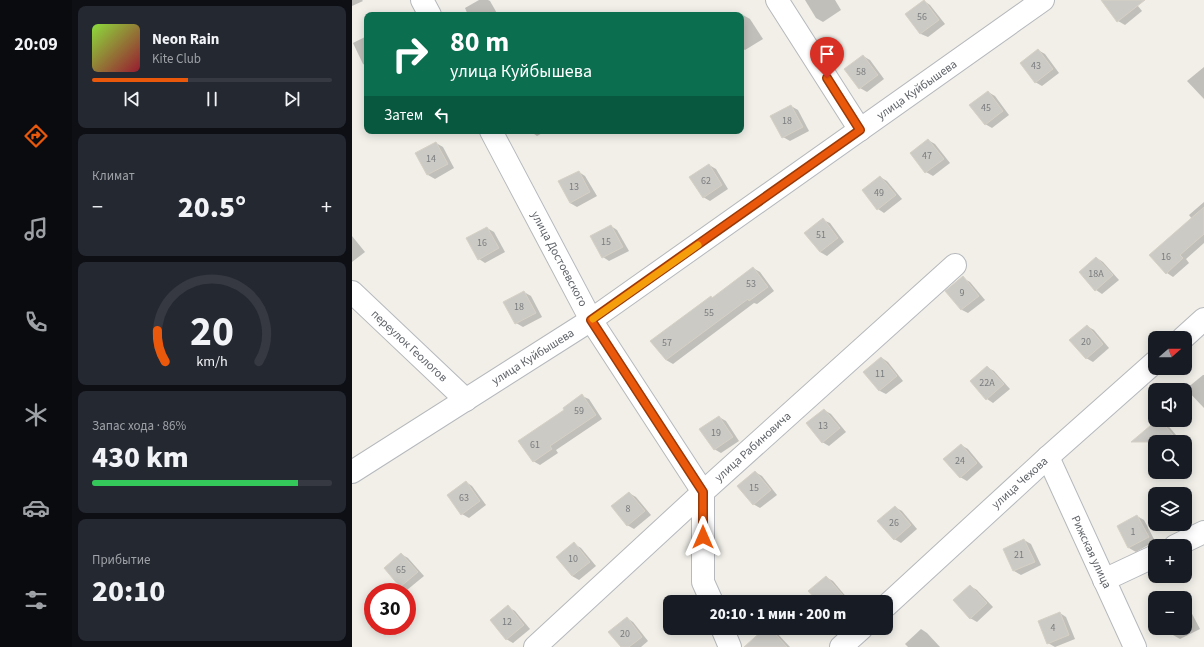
<!DOCTYPE html>
<html lang="ru">
<meta charset="utf-8">
<style>
body{margin:0;font-family:"Source Sans 3",sans-serif;background:#242831;color:#f1f3f6;height:100vh;display:flex;flex-direction:column;font-size:15px;white-space:nowrap}
*{box-sizing:border-box;margin:0}
p{font-size:13px;color:#9ea1a6}
.icon{flex:none;width:22px;height:22px;fill:none;stroke:currentColor;stroke-width:2;stroke-linecap:round;stroke-linejoin:round}
.map{position:relative;flex:1;overflow:hidden}
.side{display:flex;flex-direction:column;gap:6px;padding:6px;background:#0d0f14;width:280px}
.side>*{flex:none}
.top-card{position:absolute;left:12px;top:12px;width:380px;height:122px;border-radius:8px;box-shadow:0 2px 10px #0003;background:#0b6e4f;color:#fff;overflow:hidden}
.needle{width:26px;rotate:70deg}
.controls{position:absolute;left:796px;top:331px;display:grid;gap:8px}
.controls a{display:grid;place-items:center;width:44px;height:44px;border-radius:8px;background:#171b24;box-shadow:0 2px 10px #0003;font-size:20px}
.speed{position:absolute;left:12px;top:583px;display:flex;gap:8px;font-size:20px;font-weight:700;text-align:center}
.speed>*{display:grid;place-content:center;width:52px;height:52px;border-radius:50%;background:#171b24;box-shadow:0 2px 10px #0003;line-height:1}
.speed .limit{border:6px solid #d22;background:#fff;color:#111}
.pin{position:absolute;display:grid;place-items:center;width:34px;height:34px;color:#fff;margin:-41px -17px;border-radius:50% 50% 50% 0;rotate:-45deg;box-shadow:0 0 4px #0007}
.pin .icon{rotate:45deg}
.me{position:absolute;width:44px;margin:-22px;rotate:0deg;stroke-linejoin:round;filter:drop-shadow(0 0 3px #0008)}
.turn{display:flex;align-items:center;gap:14px;height:84px;padding:0 20px;font-size:18px}
.turn .icon{width:52px;height:52px;stroke-width:2.5}
.turn b{display:block;font-size:28px;line-height:34px}
.then{display:flex;align-items:center;height:38px;padding:0 20px;background:#0003;gap:8px;font-size:15px}
.big{font-size:30px;font-weight:800;line-height:1.1}
.side .tile{flex:1;display:flex;flex-direction:column;justify-content:center;gap:6px;min-width:0;padding:0 14px;border-radius:8px;background:#242831}
.side .dial{align-items:center;gap:0}
.dial svg{height:104px;overflow:visible;fill:none;stroke:#363941;stroke-width:7;stroke-linecap:round;text-anchor:middle}
.dial text{fill:#f1f3f6;stroke:none}
.song{display:flex;align-items:center;gap:12px}
.cover{width:48px;height:48px;border-radius:6px;background:linear-gradient(135deg,hsl(90 70% 55%),hsl(350 70% 35%))}
.played{height:4px;border-radius:2px;background:linear-gradient(90deg,#ea580c 40%,#363941 40%)}
.keys{display:flex;justify-content:space-around;direction:ltr}
.heat{display:flex;justify-content:space-between;align-items:center;font-size:22px;direction:ltr}
.charge{height:6px;border-radius:3px;background:linear-gradient(90deg,#34c759 86%,#363941 0)}
.trip{position:absolute;left:311px;top:595px;width:230px;height:40px;border-radius:8px;background:#171b24;box-shadow:0 2px 10px #0003;font-weight:800;line-height:40px;text-align:center}
main{display:flex;flex:1;min-height:0}
.menu{display:flex;flex-direction:column;width:72px;justify-content:space-around;align-items:center;background:#090b0e;color:#9ea1a6}
.menu .icon{width:28px;height:28px}
.menu .selected{color:#ea580c}
.menu b{font-size:18px;color:#f1f3f6}
.map>svg:first-child{display:block}
.shadow{fill:#0003}
.building{fill:#cccac5;stroke:#d6d1c6}
.lines{fill:none;stroke-linecap:round;stroke-linejoin:round}
.minor-casing{stroke:#b5b8bc;stroke-width:24}
.tertiary-casing{stroke:#b5b8bc;stroke-width:24}
.minor{stroke:#fff;stroke-width:22}
.tertiary{stroke:#fff;stroke-width:22}
.route-casing{stroke:#983908;stroke-width:10}
.route{stroke:#ea580c;stroke-width:7}
.slow{stroke:#f59e0b;stroke-width:7}
.labels{text-anchor:middle;dominant-baseline:central;stroke-width:3.5;stroke-linejoin:round;paint-order:stroke}
.number-label{font-size:10px;fill:#7a7d7f}
.street-label{font-size:12px;fill:#5f6368;stroke:#fff}
</style>
<main>
<nav class="menu">
<b>20:09</b>
<svg class="icon selected" aria-label="directions" viewBox="0 0 24 24"><path d="M12 3l9 9-9 9-9-9zM9 14v-3h6M13 9l2 2-2 2"/></svg>
<svg class="icon" aria-label="music" viewBox="0 0 24 24"><path d="M9 18V5l10-2v13"/><circle cx="6" cy="18" r="3"/><circle cx="16" cy="16" r="3"/></svg>
<svg class="icon" aria-label="phone" viewBox="0 0 24 24"><path d="M5 4h4l2 5-3 2q2 4 5 5l2-3 5 2v4C11 20 4 13 5 4z"/></svg>
<svg class="icon" aria-label="climate" viewBox="0 0 24 24"><path d="M12 3v18M4 7l16 10M4 17L20 7"/></svg>
<svg class="icon" aria-label="car" viewBox="0 0 24 24"><path d="M5 17H2v-5l4-1 3-4h7l3 4 3 1v5h-3M9 17h6M6 11h13"/><circle cx="7" cy="17" r="2"/><circle cx="17" cy="17" r="2"/></svg>
<svg class="icon" aria-label="filters" viewBox="0 0 24 24"><path d="M4 7h16M4 17h16"/><circle cx="9" cy="7" r="2"/><circle cx="15" cy="17" r="2"/></svg>
</nav>
<section class="side">
<div class="tile">
<div class="song"><i class="cover"></i><div><b>Neon Rain</b><p>Kite Club</p></div></div>
<div class="played"></div>
<div class="keys"><svg class="icon" aria-label="previous" viewBox="0 0 24 24"><path d="M18 5L8 12l10 7zM5 5v14"/></svg><svg class="icon" aria-label="pause" viewBox="0 0 24 24"><path d="M8 5v14M16 5v14"/></svg><svg class="icon" aria-label="next" viewBox="0 0 24 24"><path d="M6 5l10 7-10 7zM19 5v14"/></svg></div>
</div>
<div class="tile"><p>Климат</p>
<div class="heat"><a>−</a><b class="big">20.5°</b><a>+</a></div>
</div>
<div class="tile dial"><svg viewBox="0 0 100 80">
<path d="M14 69A42 42 0 1 1 86 69"/>
<path d="M14 69A42 42 0 0 1 8 45" stroke="#ea580c"/>
<text x="50" y="56" font-size="32" font-weight="700">20</text>
<text x="50" y="72" font-size="11">km/h</text>
</svg></div>
<div class="tile"><p>Запас хода · 86%</p><b class="big">430 km</b><div class="charge"></div></div>
<div class="tile"><p>Прибытие</p><b class="big">20:10</b></div>
</section>
<div class="map">
<svg width="852" height="647" viewBox="0 0 852 647">
<rect width="100%" height="100%" fill="#f1efe8"/>
<g class="shadow">
<path d="M0,0H10L11,1L0,6Z"/>
<path d="M127,0H136L138,1L146,15H116L113,8Z"/>
<path d="M453,0H483L489,10L471,22L464,18Z"/>
<path d="M754,0H781L790,11L773,25L766,21Z"/>
<path d="M572,1L578,5L593,24L576,37L569,34L554,15Z"/>
<path d="M391,15L398,19L411,39L393,50L389,48V16Z"/>
<path d="M15,36V66L11,64L1,43Z"/>
<path d="M686,50L693,54L707,73L690,86L683,82Z"/>
<path d="M511,56L518,60L532,79L515,92L508,88L494,69Z"/>
<path d="M852,67V99L835,81Z"/>
<path d="M636,92L643,96L657,115L640,128L633,124Z"/>
<path d="M439,106L446,110L457,131L438,141L431,137Z"/>
<path d="M178,131H194L185,136Z"/>
<path d="M576,140L583,144L598,163L581,176L574,172Z"/>
<path d="M84,143L91,147L102,168L83,179L76,175L65,154Z"/>
<path d="M357,165L364,169L376,189L358,201L351,197Z"/>
<path d="M227,172L233,176L245,196L225,207L218,203Z"/>
<path d="M528,177L535,181L550,199L532,213L526,209Z"/>
<path d="M852,202V243L834,259L837,263L821,277L815,273L840,219L837,215Z"/>
<path d="M471,220L478,223L492,242L475,256L468,252Z"/>
<path d="M259,226L265,230L277,251L257,261L251,257Z"/>
<path d="M135,228L142,232L153,252L133,263L127,259Z"/>
<path d="M0,236L13,252L0,262Z"/>
<path d="M745,258L751,262L767,280L750,294L744,290Z"/>
<path d="M401,268L408,272L422,291L405,304L402,303L321,364L314,360L300,341L359,297L361,298Z"/>
<path d="M611,278L618,282L633,300L616,313L610,310Z"/>
<path d="M172,292L179,296L190,317L171,327L164,323Z"/>
<path d="M735,326L742,330L757,348L741,362L734,358Z"/>
<path d="M530,358L536,362L551,381L534,394L528,391L513,372Z"/>
<path d="M635,367L642,371L658,389L641,403L635,399Z"/>
<path d="M851,375H852V408L834,389Z"/>
<path d="M230,396L237,399L250,419L204,450L206,453L188,465L181,461L214,410Z"/>
<path d="M472,410L479,414L494,432L477,446L470,442Z"/>
<path d="M367,417L374,421L387,441L369,453L362,449Z"/>
<path d="M806,420L814,423L829,441L803,442V448L790,434Z"/>
<path d="M609,445L616,449L631,467L615,481L608,477Z"/>
<path d="M403,472L410,476L425,495L408,508L401,504Z"/>
<path d="M114,482L120,486L134,505L117,518L110,514L96,495Z"/>
<path d="M277,493L284,497L299,515L282,529L275,525Z"/>
<path d="M543,507L550,511L565,529L549,543L542,539Z"/>
<path d="M785,516L792,520L803,541L784,552L777,548L766,527Z"/>
<path d="M672,540L679,544L689,565L669,575L662,571L652,549Z"/>
<path d="M222,544L229,548L244,566L227,580L220,576Z"/>
<path d="M49,554L56,558L72,576L55,590L49,586Z"/>
<path d="M474,577L481,581L496,599L493,602H467Z"/>
<path d="M618,586L625,590L641,607L625,622L618,618Z"/>
<path d="M833,606L837,608L848,629L828,639L821,635L818,628H833Z"/>
<path d="M156,607L163,611L178,629L161,643L154,639Z"/>
<path d="M708,613L714,617L723,639L703,647L696,643Z"/>
<path d="M275,618L281,622L296,641L289,647H270Z"/>
<path d="M415,628H419L423,631L438,647H406Z"/>
<path d="M569,629L575,633L588,647H556L553,644Z"/>
</g>
<g class="building">
<path d="M572,0L587,20L568,34L553,14Z"/>
<path d="M749,0H793L765,22Z"/>
<path d="M686,49L701,69L683,83L668,63Z"/>
<path d="M511,55L526,75L507,89L492,69Z"/>
<path d="M636,91L651,111L633,125L617,105Z"/>
<path d="M439,105L451,127L430,138L418,116Z"/>
<path d="M576,139L592,159L573,173L558,153Z"/>
<path d="M84,142L96,164L75,175L63,153Z"/>
<path d="M357,164L370,185L351,198L337,177Z"/>
<path d="M227,171L238,192L218,203L206,181Z"/>
<path d="M528,176L544,195L525,210L510,190Z"/>
<path d="M852,207V234L828,255L831,258L814,274L797,255Z"/>
<path d="M471,218L486,238L468,252L452,233Z"/>
<path d="M259,225L271,247L250,258L238,236Z"/>
<path d="M135,227L147,248L126,260L114,238Z"/>
<path d="M744,257L761,275L743,291L727,272Z"/>
<path d="M401,267L416,287L397,301L396,299L314,360L298,341L359,296L360,298Z"/>
<path d="M611,276L627,296L609,310L593,291Z"/>
<path d="M172,291L184,313L163,324L151,302Z"/>
<path d="M735,325L751,344L734,359L717,340Z"/>
<path d="M529,357L545,376L527,391L511,372Z"/>
<path d="M635,366L652,384L634,400L618,381Z"/>
<path d="M230,394L244,415L198,446L200,449L181,462L166,441L212,410L211,408Z"/>
<path d="M472,409L488,428L470,443L454,423Z"/>
<path d="M367,416L381,437L362,450L347,429Z"/>
<path d="M805,420H808L827,442H779Z"/>
<path d="M609,444L625,463L608,478L591,459Z"/>
<path d="M403,471L419,490L401,505L385,486Z"/>
<path d="M114,481L128,501L109,515L95,495Z"/>
<path d="M277,492L293,511L275,526L259,506Z"/>
<path d="M543,506L559,525L542,540L525,521Z"/>
<path d="M785,515L797,537L776,548L765,526Z"/>
<path d="M672,539L683,562L661,571L651,549Z"/>
<path d="M222,542L238,562L220,576L204,557Z"/>
<path d="M49,553L66,572L48,587L32,568Z"/>
<path d="M474,576L497,602H466L456,591Z"/>
<path d="M618,585L635,603L618,619L601,600Z"/>
<path d="M156,605L172,625L154,640L138,620Z"/>
<path d="M708,612L717,635L695,644L686,621Z"/>
<path d="M275,617L290,637L277,647H269L256,632Z"/>
<path d="M413,628H418L435,647H392Z"/>
</g>
<g class="lines">
<defs>
<g id="minor">
<path d="M70,0L78,15"/>
<path d="M425,0L508,130"/>
<path d="M139,131L239,320L351,492V582L360,602"/>
<path d="M0,292L114,400"/>
<path d="M696,457L783,647"/>
<path d="M0,472L239,320L691,0"/>
<path d="M823,546L852,532"/>
<path d="M752,580L803,556"/>
<path d="M370,628L378,647"/>
<path d="M183,647L351,492L603,265"/>
</g>
<g id="tertiary">
<path d="M831,338L852,319"/>
<path d="M534,606L696,457L803,362"/>
<path d="M489,647L510,628"/>
</g>
</defs>
<use href="#minor" class="minor-casing"/>
<use href="#tertiary" class="tertiary-casing"/>
<use href="#minor" class="minor"/>
<use href="#tertiary" class="tertiary"/>
</g>
<g class="lines">
<defs>
<path id="route" d="M351,537V492L239,320L508,130L475,78"/>
</defs>
<use href="#route" class="route-casing"/>
<use href="#route" class="route"/>
<path class="slow" d="M241,319L346,245"/>
</g>
<g class="labels">
<g class="number-label">
<text x="570" y="17">56</text>
<text x="684" y="66">43</text>
<text x="509" y="72">58</text>
<text x="634" y="108">45</text>
<text x="435" y="121">18</text>
<text x="575" y="156">47</text>
<text x="79" y="159">14</text>
<text x="354" y="181">62</text>
<text x="222" y="187">13</text>
<text x="527" y="193">49</text>
<text x="469" y="235">51</text>
<text x="254" y="242">15</text>
<text x="130" y="243">16</text>
<text x="814" y="257">16</text>
<text x="744" y="274">18А</text>
<text x="399" y="284">53</text>
<text x="610" y="293">9</text>
<text x="167" y="307">18</text>
<text x="357" y="313">55</text>
<text x="734" y="342">20</text>
<text x="315" y="343">57</text>
<text x="528" y="374">11</text>
<text x="635" y="383">22А</text>
<text x="227" y="411">59</text>
<text x="471" y="426">13</text>
<text x="364" y="433">19</text>
<text x="183" y="445">61</text>
<text x="608" y="461">24</text>
<text x="402" y="488">15</text>
<text x="112" y="498">63</text>
<text x="276" y="509">8</text>
<text x="542" y="523">26</text>
<text x="781" y="532">1</text>
<text x="667" y="555">21</text>
<text x="221" y="559">10</text>
<text x="49" y="570">65</text>
<text x="155" y="622">12</text>
<text x="701" y="628">4</text>
<text x="273" y="634">20</text>
</g>
<g class="street-label">
<text transform="translate(565 90) rotate(-35)">улица Куйбышева</text>
<text transform="translate(207 259) rotate(62)">улица Достоевского</text>
<text transform="translate(57 346) rotate(43)">переулок Геологов</text>
<text transform="translate(181 357) rotate(-32)">улица Куйбышева</text>
<text transform="translate(401 447) rotate(-42)">улица Рабиновича</text>
<text transform="translate(668 483) rotate(-42)">улица Чехова</text>
<text transform="translate(739 552) rotate(65)">Рижская улица</text>
</g>
</g>
</svg>
<div class="controls">
<a><svg class="needle" viewBox="-14 -14 28 28"><path d="M0-13l5 13h-10z" fill="#e53935"/><path d="M0 13l5-13h-10z" fill="#9ea1a6"/></svg></a>
<a><svg class="icon" aria-label="sound" viewBox="0 0 24 24"><path d="M4 9h4l5-4v14l-5-4H4zM17 9q2 3 0 6"/></svg></a>
<a><svg class="icon" aria-label="search" viewBox="0 0 24 24"><circle cx="10" cy="10" r="6"/><path d="M15 15l6 6"/></svg></a>
<a><svg class="icon" aria-label="layers" viewBox="0 0 24 24"><path d="M12 4l9 5-9 5-9-5zM3 14l9 5 9-5"/></svg></a>
<a>+</a>
<a>−</a>
</div>
<div class="speed"><div class="limit">30</div></div>
<div class="pin" style="left:475px;top:78px;background:#d93025"><svg class="icon" aria-label="arrive" viewBox="0 0 24 24"><path d="M6 21V4h12l-3 4 3 4H6"/></svg></div>
<svg class="me" style="left:351px;top:537px" viewBox="-20 -20 40 40"><path d="M0-17L14 15 0 8-14 15z" fill="#ea580c" stroke="#fff" stroke-width="4"/></svg>
<div class="trip">20:10 · 1 мин · 200 m</div>
<div class="top-card">
<div class="turn"><svg class="icon" aria-label="right" viewBox="0 0 24 24"><path d="M7 20v-9h11M14 6l5 5-5 5"/></svg><div><b>80 m</b>улица Куйбышева</div></div>
<div class="then">Затем<svg class="icon" aria-label="left" viewBox="0 0 24 24"><path d="M17 20v-9H6M10 6l-5 5 5 5"/></svg></div>
</div>
</div>
</main>
